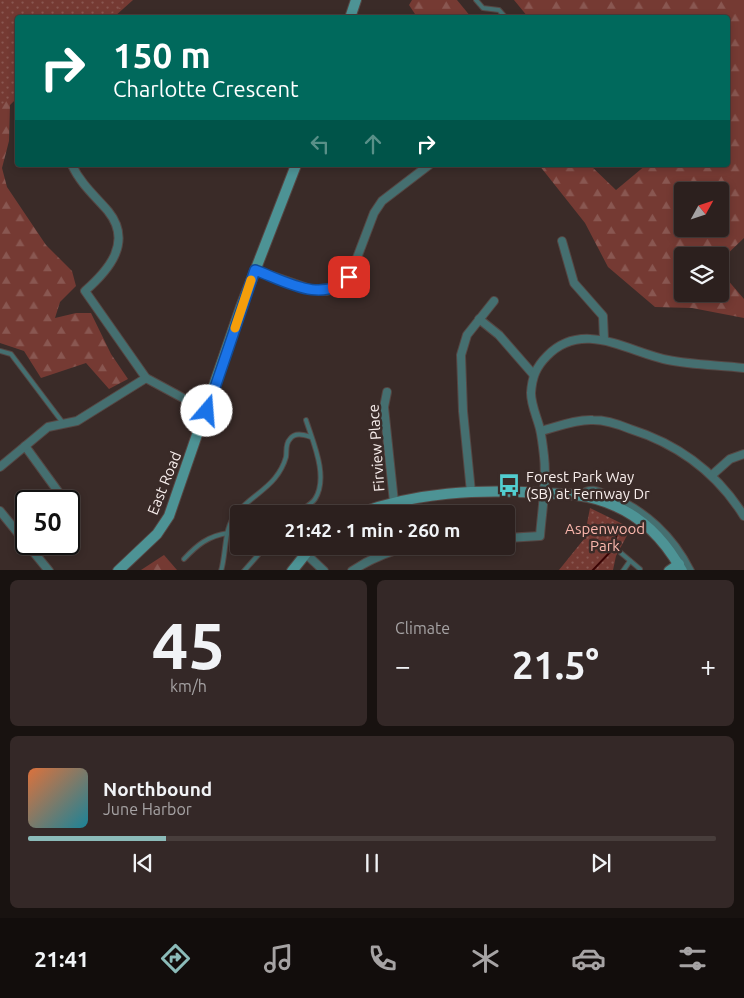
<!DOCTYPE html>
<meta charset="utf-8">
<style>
body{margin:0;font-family:Ubuntu,sans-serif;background:#342827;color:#f1f3f6;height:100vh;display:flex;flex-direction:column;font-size:19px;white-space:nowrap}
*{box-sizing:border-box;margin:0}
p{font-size:16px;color:#a6a3a4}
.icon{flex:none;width:28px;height:28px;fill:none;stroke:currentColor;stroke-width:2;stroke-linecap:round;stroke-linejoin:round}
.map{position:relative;height:570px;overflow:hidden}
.panel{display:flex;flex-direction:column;gap:10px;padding:10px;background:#181210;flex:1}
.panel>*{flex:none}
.top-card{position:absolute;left:15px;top:15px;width:715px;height:152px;border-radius:5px;box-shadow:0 2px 8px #0003,0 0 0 1px #483e3c;background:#00695c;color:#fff;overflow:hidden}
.needle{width:32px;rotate:50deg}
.fabs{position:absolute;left:674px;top:182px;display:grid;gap:10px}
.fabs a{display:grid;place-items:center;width:55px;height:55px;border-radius:5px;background:#2c201e;box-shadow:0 2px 8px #0003,0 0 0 1px #483e3c;font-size:25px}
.speed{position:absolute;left:15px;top:490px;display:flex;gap:10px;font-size:25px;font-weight:700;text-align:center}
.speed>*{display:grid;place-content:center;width:65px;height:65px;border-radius:50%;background:#2c201e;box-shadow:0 2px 8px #0003,0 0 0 1px #483e3c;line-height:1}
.speed .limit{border:2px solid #111;border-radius:8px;background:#fff;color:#111}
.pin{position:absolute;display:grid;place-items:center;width:42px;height:42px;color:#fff;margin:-21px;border-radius:10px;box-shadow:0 2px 8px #0006}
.me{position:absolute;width:55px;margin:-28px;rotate:18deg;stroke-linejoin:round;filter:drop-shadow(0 0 4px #0008)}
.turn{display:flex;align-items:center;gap:18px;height:105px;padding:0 15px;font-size:22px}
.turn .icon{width:65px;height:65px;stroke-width:2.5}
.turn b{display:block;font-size:35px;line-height:42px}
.lanes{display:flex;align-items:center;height:48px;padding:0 15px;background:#0003;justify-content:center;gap:25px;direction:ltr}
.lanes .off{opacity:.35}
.big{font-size:38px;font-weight:700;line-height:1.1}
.panel .card{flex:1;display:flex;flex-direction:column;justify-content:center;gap:8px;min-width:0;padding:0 18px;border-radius:8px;background:#342827}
.panel .dial{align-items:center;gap:0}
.dial b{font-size:65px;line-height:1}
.song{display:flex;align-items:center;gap:15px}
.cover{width:60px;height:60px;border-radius:8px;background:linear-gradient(135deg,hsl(20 70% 55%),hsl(190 70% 35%))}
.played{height:5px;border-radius:2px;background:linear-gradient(90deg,#8bbbb9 20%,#483e3c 20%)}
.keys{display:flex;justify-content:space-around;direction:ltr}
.heat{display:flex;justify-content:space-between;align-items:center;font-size:28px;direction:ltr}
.panel .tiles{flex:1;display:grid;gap:10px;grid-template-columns:1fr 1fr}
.card:last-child{grid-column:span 2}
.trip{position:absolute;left:230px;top:505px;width:285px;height:50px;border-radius:5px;background:#2c201e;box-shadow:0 2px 8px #0003,0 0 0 1px #483e3c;font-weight:700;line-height:50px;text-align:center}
.dock{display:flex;height:80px;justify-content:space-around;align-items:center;background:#120d0c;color:#a6a3a4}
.dock .icon{width:35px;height:35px}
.dock .active{color:#8bbbb9}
.dock b{font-size:22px;color:#f1f3f6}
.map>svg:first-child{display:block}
.forest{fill:url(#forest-firs);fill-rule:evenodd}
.park{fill:url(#park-dots)}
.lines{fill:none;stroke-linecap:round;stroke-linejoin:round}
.stream{stroke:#390303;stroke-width:2}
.lane-casing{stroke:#554643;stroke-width:6}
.street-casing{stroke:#554643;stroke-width:10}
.secondary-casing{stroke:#554643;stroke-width:12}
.lane{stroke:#456f70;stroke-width:4}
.street{stroke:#456f70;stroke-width:8}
.secondary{stroke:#4d9395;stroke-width:10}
.route-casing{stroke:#114b97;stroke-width:12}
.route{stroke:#1a73e8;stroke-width:9}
.slow{stroke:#f59e0b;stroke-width:9}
.labels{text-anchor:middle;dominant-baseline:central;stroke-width:5;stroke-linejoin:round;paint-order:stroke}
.street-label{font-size:15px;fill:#f8eeec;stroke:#3a2b28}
.poi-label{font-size:15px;fill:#f8eeec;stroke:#3a2b28;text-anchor:start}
.park-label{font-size:15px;fill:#fbb7ad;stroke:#3a2b28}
</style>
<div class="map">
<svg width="744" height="571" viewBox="0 0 744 571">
<defs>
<pattern id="forest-firs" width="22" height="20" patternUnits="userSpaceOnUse" patternTransform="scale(1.25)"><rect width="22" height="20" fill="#753a33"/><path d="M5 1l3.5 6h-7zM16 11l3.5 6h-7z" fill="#895751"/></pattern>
<pattern id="park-dots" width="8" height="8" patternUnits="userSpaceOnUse" patternTransform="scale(1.25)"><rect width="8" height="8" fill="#753a33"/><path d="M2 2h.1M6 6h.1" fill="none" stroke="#895751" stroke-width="1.8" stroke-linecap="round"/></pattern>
</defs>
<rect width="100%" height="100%" fill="#3a2b28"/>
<g class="forest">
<path d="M0,0H133L114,17L18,18L17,98L10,105L9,141L2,168L7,187L46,245L72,271L76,286L60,302L55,318L76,313H91L111,354L128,379L109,389L86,363L41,378L24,351L0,343Z"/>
<path d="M412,0H457L471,17H417L409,5Z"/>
<path d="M514,0H744V238L720,261V256H682V294H720V271L744,299V318L692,308L655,307L608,267L585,223L539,165H590L616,190L646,165H728V18L528,17ZM682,191H720V229H682Z"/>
<path d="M164,555L177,570H141Z"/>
</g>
<g class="park">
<path d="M0,0H129L108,17L18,18L17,92L0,106Z"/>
<path d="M590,508L631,528L616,556L613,570H559L584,539Z"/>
</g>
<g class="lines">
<path class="stream" d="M592,571L614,548L617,533"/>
<defs>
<g id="lane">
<path d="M476,0L483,8L499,10L506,18"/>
<path d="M0,351L11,354L63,423"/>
<path d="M296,514C302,509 311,505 315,499C329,477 313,442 306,420"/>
<path d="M621,553L640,569"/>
<path d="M184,559C197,545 208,536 228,533"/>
<path d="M221,571C226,554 224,533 233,518C243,502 263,493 275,478C279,473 284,464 286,457C287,451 285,444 290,439C295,432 304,435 311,437"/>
<path d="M244,571L266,546"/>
<path d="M623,571L630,561"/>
</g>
<g id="street">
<path d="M72,165C80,183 95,196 108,211C133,242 109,270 85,291L146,378L207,411"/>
<path d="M562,241L574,283L603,316L604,339"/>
<path d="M255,270L313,290L327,291L338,286L352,271L374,213L382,201L429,165"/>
<path d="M479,319L499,335L533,374"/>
<path d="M387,392L384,407L394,502"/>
<path d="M541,431C557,427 576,419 593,420C606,420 618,424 630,429C678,444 717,473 744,516"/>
<path d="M25,446L65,501"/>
<path d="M0,467L48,427L77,421L146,378"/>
<path d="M712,475L730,459L744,454"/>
<path d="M471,492L463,411L461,355L467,335L494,301"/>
<path d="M581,495C591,487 599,492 609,496C645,510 673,537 690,571"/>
<path d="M69,507V508"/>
<path d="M0,511L26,543"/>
<path d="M506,538L540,536C542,510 547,482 544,456C543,447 542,438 540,429C537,417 531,405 531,393C532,377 536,367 547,356C583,319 628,352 668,360C693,365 719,365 744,368"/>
<path d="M27,544L49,571"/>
<path d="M305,553L324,571"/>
<path d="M352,571C371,558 389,551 411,546"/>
</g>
<g id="secondary">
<path d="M350,18L356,0"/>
<path d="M357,514C416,492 478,489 541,493C567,494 590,494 615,506C645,519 666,542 682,571"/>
<path d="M118,571L157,534L169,516L241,307L296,165"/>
<path d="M292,571L312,546"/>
<path d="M669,571L679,564"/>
</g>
</defs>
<use href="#lane" class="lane-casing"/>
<use href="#street" class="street-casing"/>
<use href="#secondary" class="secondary-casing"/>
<use href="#lane" class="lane"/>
<use href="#street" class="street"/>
<use href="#secondary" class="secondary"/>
</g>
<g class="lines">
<defs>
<path id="route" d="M207,411L255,270C285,281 323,305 349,277"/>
</defs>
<use href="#route" class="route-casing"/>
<use href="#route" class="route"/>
<path class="slow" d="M235,328L251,280"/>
</g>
<defs>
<symbol id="bus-bare" viewBox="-9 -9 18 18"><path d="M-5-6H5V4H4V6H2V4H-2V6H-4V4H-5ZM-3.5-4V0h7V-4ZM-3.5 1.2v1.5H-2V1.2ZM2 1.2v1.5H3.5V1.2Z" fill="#52cdcf" stroke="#3a2b28" stroke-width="2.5" paint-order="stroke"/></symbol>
</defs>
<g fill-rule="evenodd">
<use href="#bus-bare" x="493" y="469" width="32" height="32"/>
</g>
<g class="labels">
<g class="street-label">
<text transform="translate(376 448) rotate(-94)">Firview Place</text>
<text transform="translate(164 483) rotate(-68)">East Road</text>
</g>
<g class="poi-label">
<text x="526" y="476">Forest Park Way<tspan x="526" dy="17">(SB) at Fernway Dr</tspan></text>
</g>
<g class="park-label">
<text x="605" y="528">Aspenwood<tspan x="605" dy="17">Park</tspan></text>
</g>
</g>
</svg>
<div class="fabs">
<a><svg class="needle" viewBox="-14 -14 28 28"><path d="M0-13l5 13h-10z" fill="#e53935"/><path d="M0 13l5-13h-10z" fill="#a6a3a4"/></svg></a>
<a><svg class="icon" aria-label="layers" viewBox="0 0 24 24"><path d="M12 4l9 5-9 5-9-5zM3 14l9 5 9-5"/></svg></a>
</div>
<div class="speed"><div class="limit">50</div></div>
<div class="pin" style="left:349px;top:277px;background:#d93025"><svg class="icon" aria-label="arrive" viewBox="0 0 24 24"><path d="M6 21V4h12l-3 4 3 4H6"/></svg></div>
<svg class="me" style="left:207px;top:411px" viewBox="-20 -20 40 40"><circle r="19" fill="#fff"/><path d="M0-13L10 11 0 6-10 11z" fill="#1a73e8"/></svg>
<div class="trip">21:42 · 1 min · 260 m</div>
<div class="top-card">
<div class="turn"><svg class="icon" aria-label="right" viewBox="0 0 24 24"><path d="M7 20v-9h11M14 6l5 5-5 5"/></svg><div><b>150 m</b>Charlotte Crescent</div></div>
<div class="lanes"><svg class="icon off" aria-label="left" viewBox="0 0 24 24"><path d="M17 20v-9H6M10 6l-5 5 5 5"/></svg><svg class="icon off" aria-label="ahead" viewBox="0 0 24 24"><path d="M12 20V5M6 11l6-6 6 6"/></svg><svg class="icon" aria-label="right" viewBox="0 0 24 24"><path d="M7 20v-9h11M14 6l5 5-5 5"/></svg></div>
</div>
</div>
<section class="panel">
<div class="tiles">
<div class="card dial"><b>45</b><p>km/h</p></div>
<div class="card"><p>Climate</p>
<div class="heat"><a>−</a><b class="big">21.5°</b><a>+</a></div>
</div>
<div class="card">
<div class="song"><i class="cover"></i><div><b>Northbound</b><p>June Harbor</p></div></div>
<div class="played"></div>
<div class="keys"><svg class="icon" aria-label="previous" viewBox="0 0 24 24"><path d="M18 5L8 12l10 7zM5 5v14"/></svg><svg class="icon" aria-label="pause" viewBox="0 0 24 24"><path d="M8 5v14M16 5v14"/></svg><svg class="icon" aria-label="next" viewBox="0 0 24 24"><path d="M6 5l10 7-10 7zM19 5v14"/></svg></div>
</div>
</div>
</section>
<nav class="dock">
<b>21:41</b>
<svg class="icon active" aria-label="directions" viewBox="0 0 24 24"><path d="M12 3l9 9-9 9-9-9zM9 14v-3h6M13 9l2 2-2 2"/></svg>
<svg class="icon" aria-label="music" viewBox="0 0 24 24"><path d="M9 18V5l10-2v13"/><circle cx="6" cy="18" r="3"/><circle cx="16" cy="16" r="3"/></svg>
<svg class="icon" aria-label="phone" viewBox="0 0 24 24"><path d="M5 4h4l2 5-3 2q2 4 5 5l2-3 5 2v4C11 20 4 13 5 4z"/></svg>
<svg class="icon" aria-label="climate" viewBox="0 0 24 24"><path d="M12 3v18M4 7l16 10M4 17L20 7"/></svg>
<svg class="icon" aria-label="car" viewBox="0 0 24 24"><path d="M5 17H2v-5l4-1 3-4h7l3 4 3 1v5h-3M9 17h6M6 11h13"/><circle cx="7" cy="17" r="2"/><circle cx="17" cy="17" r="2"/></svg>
<svg class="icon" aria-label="filters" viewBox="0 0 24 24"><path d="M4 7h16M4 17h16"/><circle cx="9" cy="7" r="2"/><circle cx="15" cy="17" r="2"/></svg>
</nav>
